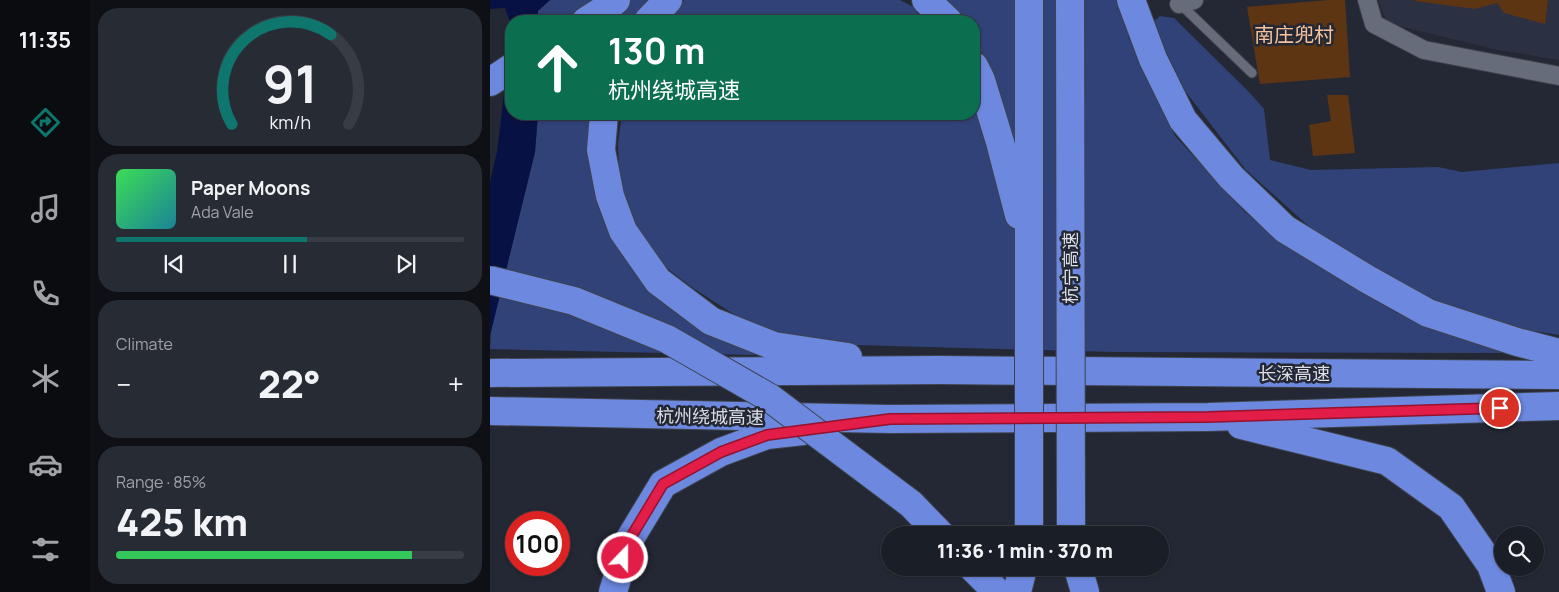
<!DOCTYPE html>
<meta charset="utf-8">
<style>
body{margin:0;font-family:Manrope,"Noto Sans SC",sans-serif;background:#272b33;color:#f1f3f6;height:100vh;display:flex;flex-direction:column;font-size:19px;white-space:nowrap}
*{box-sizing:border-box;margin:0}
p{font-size:16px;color:#9fa2a7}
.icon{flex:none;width:28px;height:28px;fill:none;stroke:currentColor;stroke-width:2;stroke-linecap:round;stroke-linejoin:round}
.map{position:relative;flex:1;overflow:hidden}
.drawer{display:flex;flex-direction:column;gap:8px;padding:8px;background:#0e1015;width:400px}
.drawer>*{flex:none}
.banner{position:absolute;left:15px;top:15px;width:475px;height:105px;border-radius:20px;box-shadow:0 1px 4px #0004,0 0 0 1px #383c44;background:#0b6e4f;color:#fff;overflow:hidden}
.tools{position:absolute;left:1004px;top:526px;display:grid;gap:10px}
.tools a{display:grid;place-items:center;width:50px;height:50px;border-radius:50%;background:#1a1e27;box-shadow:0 1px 4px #0004,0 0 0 1px #383c44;font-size:25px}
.speed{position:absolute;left:15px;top:511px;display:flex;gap:10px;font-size:25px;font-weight:700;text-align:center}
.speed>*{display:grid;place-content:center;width:65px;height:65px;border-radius:50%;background:#1a1e27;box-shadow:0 1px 4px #0004,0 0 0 1px #383c44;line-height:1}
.speed .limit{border:8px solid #d22;background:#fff;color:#111}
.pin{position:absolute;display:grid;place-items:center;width:42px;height:42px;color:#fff;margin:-21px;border:2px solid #fff;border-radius:50%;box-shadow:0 1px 5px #0007}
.me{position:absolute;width:55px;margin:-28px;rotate:22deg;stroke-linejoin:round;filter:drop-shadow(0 0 4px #0008)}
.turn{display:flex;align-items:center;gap:18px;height:105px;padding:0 20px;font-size:22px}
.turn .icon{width:65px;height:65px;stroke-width:2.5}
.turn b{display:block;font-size:35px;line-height:42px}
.big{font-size:38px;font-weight:800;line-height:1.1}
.drawer .card{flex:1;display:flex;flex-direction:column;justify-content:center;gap:8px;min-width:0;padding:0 18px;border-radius:20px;background:#272b33}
.drawer .dial{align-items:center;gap:0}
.dial svg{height:130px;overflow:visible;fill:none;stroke:#383c44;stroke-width:7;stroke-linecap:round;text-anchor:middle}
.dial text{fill:#f1f3f6;stroke:none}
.song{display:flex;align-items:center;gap:15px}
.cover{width:60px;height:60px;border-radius:8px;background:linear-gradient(135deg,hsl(130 70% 55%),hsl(190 70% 35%))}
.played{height:5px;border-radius:2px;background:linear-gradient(90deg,#0f766e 55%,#383c44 55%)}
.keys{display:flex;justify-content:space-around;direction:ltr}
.heat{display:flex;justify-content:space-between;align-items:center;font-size:28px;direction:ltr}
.charge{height:8px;border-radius:4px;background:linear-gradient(90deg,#34c759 85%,#383c44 0)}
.trip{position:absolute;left:391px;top:526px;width:288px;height:50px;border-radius:25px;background:#1a1e27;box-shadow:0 1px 4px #0004,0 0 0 1px #383c44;font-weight:800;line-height:50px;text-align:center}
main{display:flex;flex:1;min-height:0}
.tab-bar{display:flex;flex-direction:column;width:90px;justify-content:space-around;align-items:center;background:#0a0c10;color:#9fa2a7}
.tab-bar .icon{width:35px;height:35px}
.tab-bar .on{color:#0f766e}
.tab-bar b{font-size:22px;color:#f1f3f6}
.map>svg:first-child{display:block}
.built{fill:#2b3142}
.green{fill:#314278}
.water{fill:#081144}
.building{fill:#5e3513}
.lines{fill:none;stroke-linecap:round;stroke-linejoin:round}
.lane-casing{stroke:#3e424c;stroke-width:11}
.street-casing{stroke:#3e424c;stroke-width:20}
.highway-casing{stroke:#3e424c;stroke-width:30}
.lane{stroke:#676c7a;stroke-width:9}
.street{stroke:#676c7a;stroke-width:18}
.highway{stroke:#6c88df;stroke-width:28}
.highway-bridge-casing{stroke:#3e424c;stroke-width:30;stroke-linecap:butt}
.highway-bridge{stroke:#6c88df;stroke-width:28}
.route-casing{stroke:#92132f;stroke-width:12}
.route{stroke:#e11d48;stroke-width:9}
.labels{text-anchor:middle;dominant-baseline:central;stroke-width:5;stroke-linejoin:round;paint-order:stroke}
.street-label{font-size:18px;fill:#dcdfe7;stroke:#232834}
.quarter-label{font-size:20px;fill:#f7c19b;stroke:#232834}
</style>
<main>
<nav class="tab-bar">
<b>11:35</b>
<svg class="icon on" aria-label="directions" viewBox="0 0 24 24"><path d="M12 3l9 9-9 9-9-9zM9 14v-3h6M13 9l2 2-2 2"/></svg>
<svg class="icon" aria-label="music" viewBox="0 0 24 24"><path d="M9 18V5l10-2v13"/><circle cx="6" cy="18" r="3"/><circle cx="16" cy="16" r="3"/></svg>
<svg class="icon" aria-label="phone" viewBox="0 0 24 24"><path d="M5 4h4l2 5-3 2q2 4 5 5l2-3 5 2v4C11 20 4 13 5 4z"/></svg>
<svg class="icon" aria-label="climate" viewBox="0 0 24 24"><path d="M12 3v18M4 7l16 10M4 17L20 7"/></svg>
<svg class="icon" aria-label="car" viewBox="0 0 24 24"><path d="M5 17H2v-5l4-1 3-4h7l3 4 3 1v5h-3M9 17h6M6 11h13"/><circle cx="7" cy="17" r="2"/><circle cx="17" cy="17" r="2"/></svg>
<svg class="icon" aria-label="filters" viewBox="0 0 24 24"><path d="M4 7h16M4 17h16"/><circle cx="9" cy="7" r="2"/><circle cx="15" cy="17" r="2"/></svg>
</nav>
<section class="drawer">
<div class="card dial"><svg viewBox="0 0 100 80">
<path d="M14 69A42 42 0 1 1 86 69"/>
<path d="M14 69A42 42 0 0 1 75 14" stroke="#0f766e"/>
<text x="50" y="56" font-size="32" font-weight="700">91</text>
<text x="50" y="72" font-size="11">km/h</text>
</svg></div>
<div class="card">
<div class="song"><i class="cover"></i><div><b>Paper Moons</b><p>Ada Vale</p></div></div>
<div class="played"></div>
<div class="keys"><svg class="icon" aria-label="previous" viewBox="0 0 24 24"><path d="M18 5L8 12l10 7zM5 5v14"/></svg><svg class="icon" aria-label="pause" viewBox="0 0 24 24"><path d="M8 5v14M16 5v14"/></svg><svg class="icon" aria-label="next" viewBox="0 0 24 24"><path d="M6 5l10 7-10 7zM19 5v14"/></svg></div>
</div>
<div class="card"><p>Climate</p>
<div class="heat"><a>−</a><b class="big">22°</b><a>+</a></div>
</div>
<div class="card"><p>Range · 85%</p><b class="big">425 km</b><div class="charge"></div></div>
</section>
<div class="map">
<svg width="1069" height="592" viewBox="0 0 1069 592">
<rect width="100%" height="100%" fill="#232834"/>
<path class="built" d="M888,0H1069V60L1003,49L897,23Z"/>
<g class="green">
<path d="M60,0H162L146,21H48V11Z"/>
<path d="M194,0H410L423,7L433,21H173Z"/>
<path d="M439,0H656L662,23L670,16L684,18L759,92L774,109L780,160L821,170L948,167L972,172L1069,163V335L1037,330L953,306L843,248L756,170L695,91L662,23L638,36L685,136L755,212L796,245L859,285L907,313L1016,353L625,352L366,345L305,338L260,324L234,308L203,288L178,269L160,248L140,217L130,185L128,144L132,114H484V21H437Z"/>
<path d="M48,114H107L122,228L272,348L264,355L0,349L1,329L45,152Z"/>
</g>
<g class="water">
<path d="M0,0H60L48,11V21H21V25L15,8L0,9Z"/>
<path d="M21,36V114H48L45,152L0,336V182L7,152Z"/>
</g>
<g class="building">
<path d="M838,0H855L860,77L770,84L757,7Z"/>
<path d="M925,0H1058L1055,24L1014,13L1007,3L985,9L925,1Z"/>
<path d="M837,95H858L865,153L823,156L819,125L841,121Z"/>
</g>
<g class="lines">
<defs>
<path id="lane" d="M688,2L762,73"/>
<g id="street">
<path d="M877,0L884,24L934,50L1069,76"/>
<path d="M689,4L704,0"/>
</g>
<g id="highway">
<path d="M436,0L458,21"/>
<path d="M539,0V253"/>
<path d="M641,0L663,59L693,120L741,177L795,229L877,279L938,313L1027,342L1069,353"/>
<path d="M96,21L118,7L126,0"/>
<path d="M158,21L178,0"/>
<path d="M484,66L491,80L510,142L529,215"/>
<path d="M0,82L21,68"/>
<path d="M114,114L111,150L120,196L133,231L168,281L221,321L284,346L358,357"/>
<path d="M0,373L449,370L1069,375"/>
<path d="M0,411L400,419L718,417L1069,406"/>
<path d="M751,425L897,461L961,507L1001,565L1011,592"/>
<path d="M483,568L507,592"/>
<path d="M588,568L595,592"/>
<path d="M123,592L138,542L173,484L231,452L277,435L313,431"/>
<path d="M527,592L533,568"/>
</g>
</defs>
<use href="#lane" class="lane-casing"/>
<use href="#street" class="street-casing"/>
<use href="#highway" class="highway-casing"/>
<use href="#lane" class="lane"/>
<use href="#street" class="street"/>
<use href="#highway" class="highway"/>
<defs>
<g id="highway-bridge">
<path d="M580,0L581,535"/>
<path d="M539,253V535"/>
<path d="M0,280L84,301L177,339L280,398L421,504L451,535"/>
</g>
</defs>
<use href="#highway-bridge" class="highway-bridge-casing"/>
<use href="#highway-bridge" class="highway-bridge"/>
</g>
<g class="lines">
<defs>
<path id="route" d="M133,558L138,542L173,484L231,452L277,435L400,419L718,417L1010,408"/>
</defs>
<use href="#route" class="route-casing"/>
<use href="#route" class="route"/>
</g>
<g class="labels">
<g class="street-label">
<text transform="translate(580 268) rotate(-90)">杭宁高速</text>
<text x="804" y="373">长深高速</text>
<text transform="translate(220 416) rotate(1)">杭州绕城高速</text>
</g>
<g class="quarter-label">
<text x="804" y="34">南庄兜村</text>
</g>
</g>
</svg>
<div class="tools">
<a><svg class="icon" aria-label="search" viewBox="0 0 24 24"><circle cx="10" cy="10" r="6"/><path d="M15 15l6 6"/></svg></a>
</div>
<div class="speed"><div class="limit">100</div></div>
<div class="pin" style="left:1010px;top:408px;background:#d93025"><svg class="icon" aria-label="arrive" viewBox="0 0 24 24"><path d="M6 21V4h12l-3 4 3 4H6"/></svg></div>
<svg class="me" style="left:133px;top:558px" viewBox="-20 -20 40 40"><circle r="17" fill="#e11d48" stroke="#fff" stroke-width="3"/><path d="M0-11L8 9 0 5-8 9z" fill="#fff"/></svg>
<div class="trip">11:36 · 1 min · 370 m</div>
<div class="banner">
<div class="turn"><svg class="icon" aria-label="ahead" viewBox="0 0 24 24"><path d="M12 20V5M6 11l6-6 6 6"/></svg><div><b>130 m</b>杭州绕城高速</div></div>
</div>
</div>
</main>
